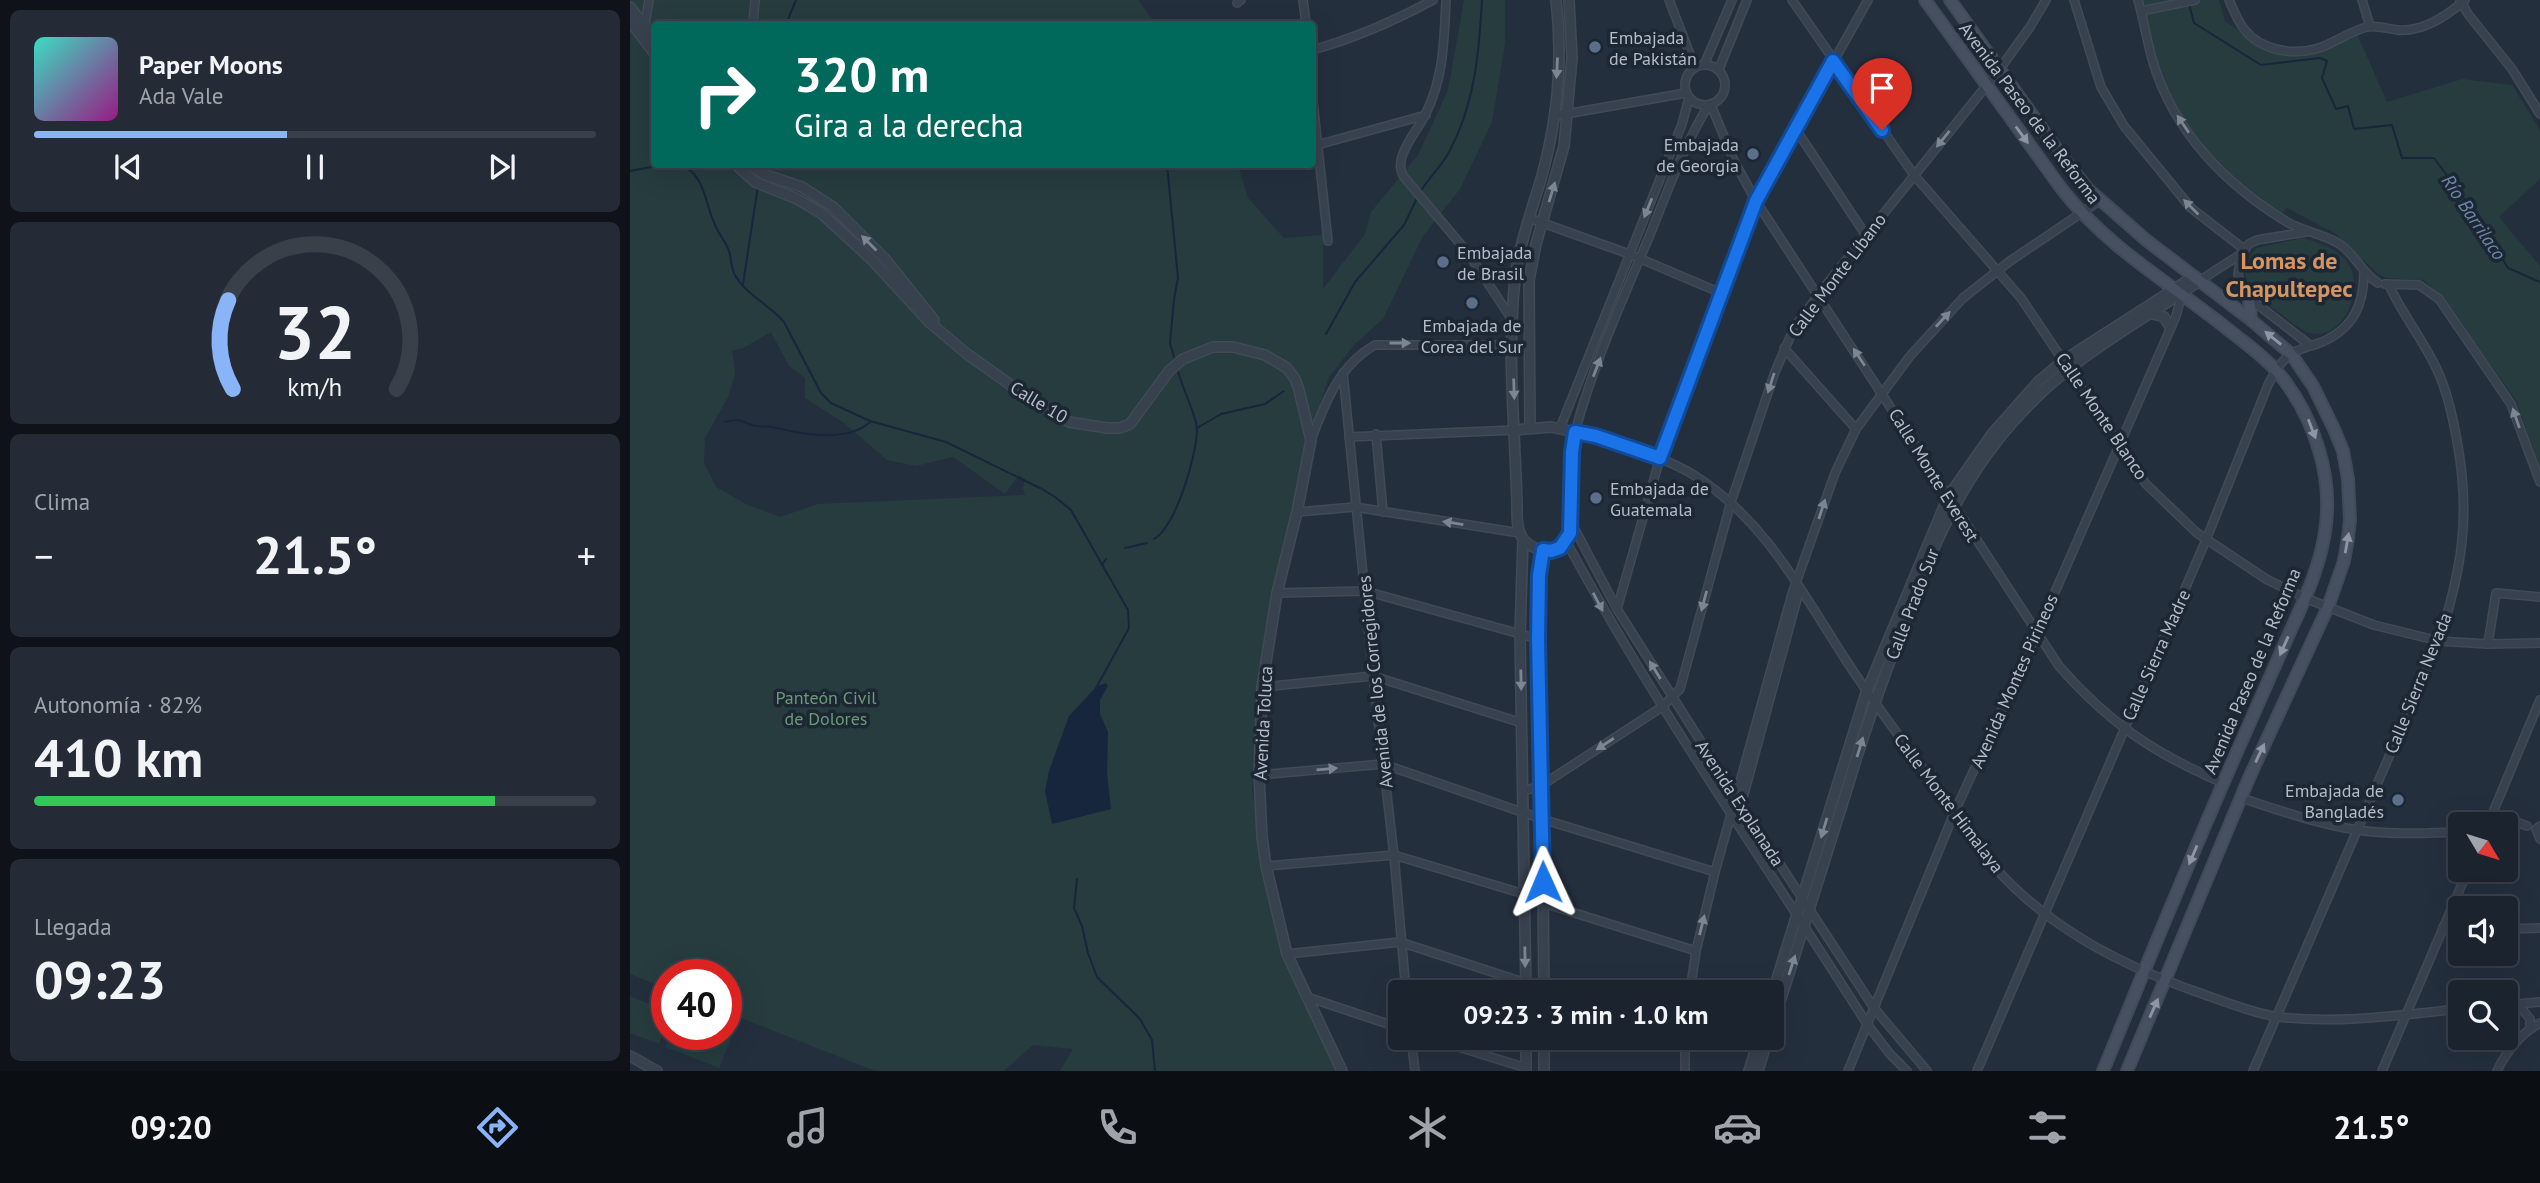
<!DOCTYPE html>
<html lang="es">
<meta charset="utf-8">
<style>
body{margin:0;font-family:"PT Sans",sans-serif;background:#242b36;color:#f1f3f6;height:100vh;display:flex;flex-direction:column;font-size:26px;white-space:nowrap}
*{box-sizing:border-box;margin:0}
p{font-size:23px;color:#a0a4aa}
.icon{flex:none;width:38px;height:38px;fill:none;stroke:currentColor;stroke-width:2;stroke-linecap:round;stroke-linejoin:round}
.map{position:relative;flex:1;overflow:hidden}
.sheet{display:flex;flex-direction:column;gap:10px;padding:10px;background:#0f1319;width:630px}
.sheet>*{flex:none}
.hud{position:absolute;left:21px;top:21px;width:665px;height:147px;border-radius:7px;box-shadow:0 7px 28px #0002,0 0 0 2px #39404a;background:#00695c;color:#fff;overflow:hidden}
.needle{width:46px;rotate:128deg}
.fabs{position:absolute;left:1818px;top:812px;display:grid;gap:14px}
.fabs a{display:grid;place-items:center;width:70px;height:70px;border-radius:7px;background:#1b232e;box-shadow:0 7px 28px #0002,0 0 0 2px #39404a;font-size:35px}
.speed{position:absolute;left:21px;top:959px;display:flex;gap:14px;font-size:35px;font-weight:700;text-align:center}
.speed>*{display:grid;place-content:center;width:91px;height:91px;border-radius:50%;background:#1b232e;box-shadow:0 7px 28px #0002,0 0 0 2px #39404a;line-height:1}
.speed .limit{border:10px solid #d22;background:#fff;color:#111}
.pin{position:absolute;display:grid;place-items:center;width:60px;height:60px;color:#fff;margin:-72px -30px;border-radius:50% 50% 50% 0;rotate:-45deg;box-shadow:0 0 7px #0007}
.pin .icon{rotate:45deg}
.me{position:absolute;width:77px;margin:-38px;rotate:359deg;stroke-linejoin:round;filter:drop-shadow(0 0 5px #0008)}
.turn{display:flex;align-items:center;gap:24px;height:147px;padding:0 28px;font-size:32px}
.turn .icon{width:91px;height:91px;stroke-width:2.5}
.turn b{display:block;font-size:49px;line-height:60px}
.big{font-size:52px;font-weight:800;line-height:1.1}
.sheet .card{flex:1;display:flex;flex-direction:column;justify-content:center;gap:10px;min-width:0;padding:0 24px;border-radius:10px;background:#242b36}
.sheet .dial{align-items:center;gap:0}
.dial svg{height:182px;overflow:visible;fill:none;stroke:#39404a;stroke-width:7;stroke-linecap:round;text-anchor:middle}
.dial text{fill:#f1f3f6;stroke:none}
.song{display:flex;align-items:center;gap:21px}
.cover{width:84px;height:84px;border-radius:10px;background:linear-gradient(135deg,hsl(170 70% 55%),hsl(310 70% 35%))}
.played{height:7px;border-radius:4px;background:linear-gradient(90deg,#8ab4f8 45%,#39404a 45%)}
.keys{display:flex;justify-content:space-around;direction:ltr}
.heat{display:flex;justify-content:space-between;align-items:center;font-size:38px;direction:ltr}
.charge{height:10px;border-radius:5px;background:linear-gradient(90deg,#34c759 82%,#39404a 0)}
.trip{position:absolute;left:758px;top:980px;width:396px;height:70px;border-radius:7px;background:#1b232e;box-shadow:0 7px 28px #0002,0 0 0 2px #39404a;font-weight:800;line-height:70px;text-align:center}
.tab-bar{display:flex;height:112px;justify-content:space-around;align-items:center;background:#0b0e12;color:#a0a4aa}
.tab-bar .icon{width:49px;height:49px}
.tab-bar .selected{color:#8ab4f8}
.tab-bar b{font-size:32px;color:#f1f3f6}
main{display:flex;flex:1;min-height:0}
.map>svg:first-child{display:block}
.green{fill:#263c3f;fill-rule:evenodd}
.water{fill:#17263c}
.lines{fill:none;stroke-linecap:round;stroke-linejoin:round}
.stream{stroke:#17263c;stroke-width:2}
.minor-casing{stroke:#414a57;stroke-width:10}
.tertiary-casing{stroke:#414a57;stroke-width:12}
.secondary-casing{stroke:#414a57;stroke-width:14}
.minor{stroke:#38414e;stroke-width:7}
.tertiary{stroke:#38414e;stroke-width:9}
.secondary{stroke:#465061;stroke-width:10}
.oneway{fill:#7c8592}
.oneway2{fill:#8e96a5}
.route-casing{stroke:#114b97;stroke-width:18}
.route{stroke:#1a73e8;stroke-width:12}
.service-dot{fill:#5c6f8a;stroke:#1d2633;stroke-width:2.5}
.labels{text-anchor:middle;dominant-baseline:central;stroke-width:7;stroke-linejoin:round;paint-order:stroke}
.poi-label{font-size:18px;fill:#b4bcc9;stroke:#1d2633;text-anchor:start}
.street-label{font-size:18px;fill:#b4bcc9;stroke:#1d2633}
.park-label{font-size:18px;fill:#6b9a76;stroke:#1d2633}
.water-label{font-size:19px;font-style:italic;fill:#6d86a8;stroke:#1d2633}
.district-label{font-size:24px;font-weight:bold;fill:#d59563;stroke:#1d2633}
</style>
<main>
<section class="sheet">
<div class="card">
<div class="song"><i class="cover"></i><div><b>Paper Moons</b><p>Ada Vale</p></div></div>
<div class="played"></div>
<div class="keys"><svg class="icon" aria-label="previous" viewBox="0 0 24 24"><path d="M18 5L8 12l10 7zM5 5v14"/></svg><svg class="icon" aria-label="pause" viewBox="0 0 24 24"><path d="M8 5v14M16 5v14"/></svg><svg class="icon" aria-label="next" viewBox="0 0 24 24"><path d="M6 5l10 7-10 7zM19 5v14"/></svg></div>
</div>
<div class="card dial"><svg viewBox="0 0 100 80">
<path d="M14 69A42 42 0 1 1 86 69"/>
<path d="M14 69A42 42 0 0 1 12 30" stroke="#8ab4f8"/>
<text x="50" y="56" font-size="32" font-weight="700">32</text>
<text x="50" y="72" font-size="11">km/h</text>
</svg></div>
<div class="card"><p>Clima</p>
<div class="heat"><a>−</a><b class="big">21.5°</b><a>+</a></div>
</div>
<div class="card"><p>Autonomía · 82%</p><b class="big">410 km</b><div class="charge"></div></div>
<div class="card"><p>Llegada</p><b class="big">09:23</b></div>
</section>
<div class="map">
<svg width="1910" height="1071" viewBox="0 0 1910 1071">
<rect width="100%" height="100%" fill="#242f3e"/>
<g class="green">
<path d="M0,0H508L526,24H24V164L608,165L618,198L654,238L693,235V289L735,234L741,212L788,155L818,90L834,0H875V44L862,122L830,189L793,236L753,319L725,344L699,377L671,463L629,688L622,789L650,950L706,1071H430L443,1049L403,1045L374,1071H245L96,1012V975H37V989L0,974ZM141,332L159,366L175,378V398L214,423L257,460L286,466L323,457L375,494L389,475L395,479L393,488L395,495L188,504L150,517L118,505L86,487L74,463L75,438L98,397L105,374L102,351L113,348Z"/>
<path d="M1512,0H1589L1595,21L1639,53H1689L1727,34L1757,102L1832,79L1882,85L1910,130V179L1869,217L1910,266V469L1886,400L1810,295L1793,280L1756,278L1747,273L1706,234L1657,208L1650,215C1594,173 1550,132 1526,63C1519,43 1516,21 1512,0Z"/>
<path d="M1673,238C1690,243 1709,249 1719,265C1735,292 1711,344 1677,332C1667,328 1655,317 1646,310C1621,294 1618,294 1614,265L1626,248Z"/>
<path d="M0,996L37,1011V1024L29,1044L0,1033Z"/>
<path d="M41,1034H96L102,1036L89,1068L35,1047Z"/>
</g>
<path class="water" d="M476,683L478,686L470,700V714L478,732L477,772L481,809L422,824L415,791L419,771L439,716L467,686Z"/>
<g class="lines">
<g class="stream">
<path d="M1559,4L1564,23L1631,65L1690,58L1697,61L1692,78L1706,109L1718,106L1724,129L1762,125L1772,158H1804L1847,216L1878,268L1910,282"/>
<path d="M156,24L166,0"/>
<path d="M49,164C77,175 74,204 86,227C90,236 96,242 99,251C101,258 101,266 104,273C113,293 140,305 154,322L191,393L201,403L240,421L316,442L412,489L425,497L441,510L498,610L499,628L466,688"/>
<path d="M537,164L548,278L544,299L540,343L544,357"/>
<path d="M0,171L37,164"/>
<path d="M132,171L133,164"/>
<path d="M791,191C799,177 812,166 819,152C845,104 849,53 852,0"/>
<path d="M113,284L128,186"/>
<path d="M696,334L725,282L774,225L788,196"/>
<path d="M95,422C114,417 110,423 126,426C132,427 138,426 143,427C170,434 217,443 240,422"/>
<path d="M567,428L591,414L635,404L654,391"/>
<path d="M524,539C546,526 567,455 567,429C566,414 552,388 548,371"/>
<path d="M495,548L517,543"/>
<path d="M472,565L476,559"/>
<path d="M447,879L444,908L452,926L458,953L467,977L510,1019L522,1040L525,1071"/>
</g>
<defs>
<g id="minor">
<path d="M673,0L676,24"/>
<path d="M816,0C814,39 814,77 796,113C788,131 761,158 774,177L838,253L883,321"/>
<path d="M1039,0L1065,67"/>
<path d="M1162,0L1284,175L1391,298L1516,484L1567,533L1636,579L1675,598L1744,625L1809,641L1858,644L1910,643"/>
<path d="M1444,0L1471,87L1494,126L1561,208L1615,250"/>
<path d="M1508,0C1514,21 1517,42 1523,62C1544,132 1596,185 1657,222C1674,232 1695,234 1711,245C1726,256 1732,273 1748,283"/>
<path d="M1599,0C1603,9 1607,20 1614,29C1632,52 1666,56 1692,47C1707,41 1721,31 1737,27C1747,25 1758,29 1768,30C1793,32 1818,15 1835,0"/>
<path d="M1732,0L1740,26"/>
<path d="M1830,0L1838,14L1882,69L1910,114"/>
<path d="M607,3L611,0"/>
<path d="M1511,11L1565,0"/>
<path d="M123,24L125,0"/>
<path d="M14,30L19,0"/>
<path d="M682,50C726,38 764,21 803,0"/>
<circle cx="1075" cy="85" r="20"/>
<path d="M1074,65L1102,0"/>
<path d="M1089,69L1117,0"/>
<path d="M682,92L698,241"/>
<path d="M1081,105L1104,161L1126,201L1429,666C1479,723 1523,753 1593,783"/>
<path d="M1078,106C1053,147 1037,193 1019,237C992,301 963,365 945,432C966,435 985,442 1005,449C1025,456 1044,463 1062,474C1130,515 1169,586 1210,651C1241,700 1275,744 1309,790C1328,814 1342,841 1362,864C1416,927 1491,965 1567,992C1593,1001 1622,1013 1649,1017C1709,1024 1771,1015 1830,1009"/>
<path d="M924,116L1056,93"/>
<path d="M1165,128L1235,234"/>
<path d="M687,145L796,115"/>
<path d="M899,218L999,254L1091,293"/>
<path d="M1611,254L1608,275L1614,294L1681,346"/>
<path d="M1569,281L1611,254L1619,244L1627,240L1676,232"/>
<path d="M1755,284L1789,285L1809,299L1881,404L1910,482"/>
<path d="M1154,348L1226,429"/>
<path d="M713,373L743,676L764,855L776,992"/>
<path d="M930,428L1052,124L1059,98"/>
<path d="M746,434L753,512"/>
<path d="M719,437L885,430"/>
<path d="M681,440C695,403 709,365 745,345H868L882,352"/>
<path d="M667,512L725,507L890,533"/>
<path d="M942,524L987,609L1111,805L1244,1008L1297,1071"/>
<path d="M936,541C1026,708 1136,864 1237,1024L1260,1054L1277,1071"/>
<path d="M647,593L735,591L908,639"/>
<path d="M987,609L1030,458L1119,219L1133,187L1238,0"/>
<path d="M1858,644L1866,593L1910,597"/>
<path d="M632,687L743,676L892,723"/>
<path d="M629,775L753,764L912,819L1085,872"/>
<path d="M894,791L912,785L1032,707L1050,689L1101,502L1145,372L1164,328L1189,294L1369,70L1400,27L1416,0"/>
<path d="M1611,798C1649,810 1687,824 1727,830C1761,835 1796,833 1830,832"/>
<path d="M1103,821L1111,805L1170,588"/>
<path d="M1858,823L1886,822L1897,826"/>
<path d="M1858,824L1910,700"/>
<path d="M1910,826L1906,829L1910,839"/>
<path d="M636,866L764,855L894,894"/>
<path d="M913,903L1066,951"/>
<path d="M1813,927L1830,928"/>
<path d="M1876,929L1910,928"/>
<path d="M657,954L770,942L924,992"/>
<path d="M1060,992L1066,951L1085,872L1162,594L1205,473L1226,429L1280,356L1333,298L1380,261L1469,201"/>
<path d="M677,997L770,1028"/>
<path d="M1888,1004L1900,1019V1028"/>
<path d="M1876,1005L1910,1002"/>
<path d="M781,1038L785,1071"/>
<path d="M800,1038L896,1068"/>
<path d="M1055,1071V1038"/>
<path d="M1218,1071L1325,811L1407,633L1546,316L1552,294"/>
<path d="M1347,1071L1576,540L1638,385C1644,373 1650,362 1661,354C1670,348 1682,346 1692,342C1724,328 1734,304 1734,271"/>
<path d="M1623,1071L1809,641C1832,569 1841,516 1827,441C1823,418 1818,395 1809,374C1795,342 1773,316 1759,285"/>
<path d="M1752,1071L1838,870"/>
<path d="M1867,1071C1876,1052 1891,1033 1910,1023"/>
</g>
<g id="tertiary">
<path d="M0,7L24,38"/>
<path d="M0,21L24,53"/>
<path d="M105,164L125,182L167,199L191,213L242,260L299,322L337,354L406,403L439,422L477,428H490L500,424L539,371L553,359L583,347H603L635,355L657,368L665,379L669,390L681,440L667,512L647,593L632,687L629,775L632,837L636,866L657,954L712,1071"/>
<path d="M118,164L133,174L172,187L203,207L255,259L304,320"/>
<path d="M1520,313L1534,317L1540,327"/>
<path d="M900,428L899,280L906,244L934,146L942,58L939,0"/>
<path d="M885,430L921,427L945,432C942,453 942,474 941,495C941,507 943,521 940,532C934,555 908,555 894,540C886,531 887,515 887,504C885,427 876,347 886,271C891,239 902,209 911,179C927,122 933,59 926,0"/>
<path d="M893,539L890,635L896,992"/>
<path d="M913,550L909,575L908,639L912,785L914,992"/>
<path d="M1141,998L1236,693L1318,497L1362,434L1409,381L1434,360L1563,277"/>
<path d="M1141,1030C1167,949 1192,868 1218,786C1234,732 1253,679 1273,626C1302,546 1334,472 1394,410C1443,357 1510,322 1569,281"/>
<path d="M896,1038V1071"/>
<path d="M914,1038V1071"/>
<path d="M0,1056L27,1071"/>
<path d="M1119,1071L1129,1038"/>
<path d="M1128,1071L1138,1038"/>
</g>
<g id="secondary">
<path d="M1295,0L1431,188C1476,247 1543,285 1600,331C1619,346 1640,361 1654,380C1684,420 1702,474 1696,524C1692,563 1675,599 1659,634C1643,671 1626,708 1610,745C1562,853 1518,962 1473,1071"/>
<path d="M1320,0L1431,155L1458,189L1516,240L1621,320L1661,354L1683,386L1704,429L1713,451L1718,479L1720,520L1718,538L1714,561L1698,607L1619,778L1497,1071"/>
<path d="M1619,299L1621,320"/>
</g>
</defs>
<use href="#minor" class="minor-casing"/>
<use href="#tertiary" class="tertiary-casing"/>
<use href="#secondary" class="secondary-casing"/>
<use href="#minor" class="minor"/>
<use href="#tertiary" class="tertiary"/>
<use href="#secondary" class="secondary"/>
</g>
<defs><path id="oneway-solid" d="M-6-.8H1V-3.2L6.5 0L1 3.2V.8H-6Z" transform="scale(1.75)"/></defs>
<g class="oneway">
<use href="#oneway-solid" transform="translate(927 68) rotate(93)"/>
<use href="#oneway-solid" transform="translate(1553 124) rotate(-124)"/>
<use href="#oneway-solid" transform="translate(1313 139) rotate(129)"/>
<use href="#oneway-solid" transform="translate(922 192) rotate(-73)"/>
<use href="#oneway-solid" transform="translate(1561 207) rotate(-135)"/>
<use href="#oneway-solid" transform="translate(1018 208) rotate(112)"/>
<use href="#oneway-solid" transform="translate(239 243) rotate(-135)"/>
<use href="#oneway-solid" transform="translate(1313 319) rotate(-47)"/>
<use href="#oneway-solid" transform="translate(770 343)"/>
<use href="#oneway-solid" transform="translate(1229 357) rotate(-123)"/>
<use href="#oneway-solid" transform="translate(967 367) rotate(-69)"/>
<use href="#oneway-solid" transform="translate(1141 383) rotate(108)"/>
<use href="#oneway-solid" transform="translate(884 389) rotate(88)"/>
<use href="#oneway-solid" transform="translate(1886 418) rotate(-109)"/>
<use href="#oneway-solid" transform="translate(1192 509) rotate(-72)"/>
<use href="#oneway-solid" transform="translate(823 523) rotate(-171)"/>
<use href="#oneway-solid" transform="translate(1074 601) rotate(105)"/>
<use href="#oneway-solid" transform="translate(968 602) rotate(62)"/>
<use href="#oneway-solid" transform="translate(1025 670) rotate(-122)"/>
<use href="#oneway-solid" transform="translate(891 680) rotate(89)"/>
<use href="#oneway-solid" transform="translate(975 744) rotate(147)"/>
<use href="#oneway-solid" transform="translate(1230 747) rotate(-73)"/>
<use href="#oneway-solid" transform="translate(697 769) rotate(-5)"/>
<use href="#oneway-solid" transform="translate(1194 828) rotate(107)"/>
<use href="#oneway-solid" transform="translate(1072 925) rotate(-76)"/>
<use href="#oneway-solid" transform="translate(895 957) rotate(89)"/>
<use href="#oneway-solid" transform="translate(1162 965) rotate(-72)"/>
</g>
<g class="oneway2">
<use href="#oneway-solid" transform="translate(1392 135) rotate(54)"/>
<use href="#oneway-solid" transform="translate(1643 338) rotate(-141)"/>
<use href="#oneway-solid" transform="translate(1682 429) rotate(69)"/>
<use href="#oneway-solid" transform="translate(1717 543) rotate(-80)"/>
<use href="#oneway-solid" transform="translate(1654 646) rotate(114)"/>
<use href="#oneway-solid" transform="translate(1630 753) rotate(-65)"/>
<use href="#oneway-solid" transform="translate(1563 855) rotate(113)"/>
<use href="#oneway-solid" transform="translate(1524 1008) rotate(-66)"/>
</g>
<g class="lines">
<defs>
<path id="route" d="M913,882L908,639L909,575L913,550L921,551L930,548L940,533L942,452L945,432L966,436L1030,458L1126,201L1203,61L1252,130"/>
</defs>
<use href="#route" class="route-casing"/>
<use href="#route" class="route"/>
</g>
<g class="service-dot">
<circle cx="965" cy="47" r="7"/>
<circle cx="1123" cy="154" r="7"/>
<circle cx="813" cy="262" r="7"/>
<circle cx="842" cy="303" r="7"/>
<circle cx="966" cy="498" r="7"/>
<circle cx="1768" cy="800" r="7"/>
</g>
<g class="labels">
<g class="poi-label">
<text x="979" y="37">Embajada<tspan x="979" dy="21">de Pakistán</tspan></text>
<text x="1109" y="144" text-anchor="end">Embajada<tspan x="1109" dy="21">de Georgia</tspan></text>
<text x="827" y="252">Embajada<tspan x="827" dy="21">de Brasil</tspan></text>
<text x="842" y="325" text-anchor="middle">Embajada de<tspan x="842" dy="21">Corea del Sur</tspan></text>
<text x="980" y="488">Embajada de<tspan x="980" dy="21">Guatemala</tspan></text>
<text x="1754" y="790" text-anchor="end">Embajada de<tspan x="1754" dy="21">Bangladés</tspan></text>
</g>
<g class="street-label">
<text transform="translate(1400 113) rotate(53)">Avenida Paseo de la Reforma</text>
<text transform="translate(1207 275) rotate(-53)">Calle Monte Líbano</text>
<text transform="translate(409 402) rotate(31)">Calle 10</text>
<text transform="translate(1472 416) rotate(56)">Calle Monte Blanco</text>
<text transform="translate(1304 475) rotate(58)">Calle Monte Everest</text>
<text transform="translate(1282 604) rotate(-69)">Calle Prado Sur</text>
<text transform="translate(1526 655) rotate(-66)">Calle Sierra Madre</text>
<text transform="translate(1622 671) rotate(-67)">Avenida Paseo de la Reforma</text>
<text transform="translate(1384 681) rotate(-66)">Avenida Montes Pirineos</text>
<text transform="translate(745 682) rotate(-96)">Avenida de los Corregidores</text>
<text transform="translate(1788 683) rotate(-68)">Calle Sierra Nevada</text>
<text transform="translate(633 723) rotate(-87)">Avenida Toluca</text>
<text transform="translate(1110 803) rotate(57)">Avenida Explanada</text>
<text transform="translate(1319 803) rotate(53)">Calle Monte Himalaya</text>
</g>
<g class="park-label">
<text x="196" y="697">Panteón Civil<tspan x="196" dy="21">de Dolores</tspan></text>
</g>
<g class="water-label">
<text transform="translate(1844 217) rotate(56)">Río Barrilaco</text>
</g>
<g class="district-label">
<text x="1659" y="260">Lomas de<tspan x="1659" dy="28">Chapultepec</tspan></text>
</g>
</g>
</svg>
<div class="fabs">
<a><svg class="needle" viewBox="-14 -14 28 28"><path d="M0-13l5 13h-10z" fill="#e53935"/><path d="M0 13l5-13h-10z" fill="#a0a4aa"/></svg></a>
<a><svg class="icon" aria-label="sound" viewBox="0 0 24 24"><path d="M4 9h4l5-4v14l-5-4H4zM17 9q2 3 0 6"/></svg></a>
<a><svg class="icon" aria-label="search" viewBox="0 0 24 24"><circle cx="10" cy="10" r="6"/><path d="M15 15l6 6"/></svg></a>
</div>
<div class="speed"><div class="limit">40</div></div>
<div class="pin" style="left:1252px;top:130px;background:#d93025"><svg class="icon" aria-label="arrive" viewBox="0 0 24 24"><path d="M6 21V4h12l-3 4 3 4H6"/></svg></div>
<svg class="me" style="left:913px;top:882px" viewBox="-20 -20 40 40"><path d="M0-17L14 15 0 8-14 15z" fill="#1a73e8" stroke="#fff" stroke-width="4"/></svg>
<div class="trip">09:23 · 3 min · 1.0 km</div>
<div class="hud">
<div class="turn"><svg class="icon" aria-label="right" viewBox="0 0 24 24"><path d="M7 20v-9h11M14 6l5 5-5 5"/></svg><div><b>320 m</b>Gira a la derecha</div></div>
</div>
</div>
</main>
<nav class="tab-bar">
<b>09:20</b>
<svg class="icon selected" aria-label="directions" viewBox="0 0 24 24"><path d="M12 3l9 9-9 9-9-9zM9 14v-3h6M13 9l2 2-2 2"/></svg>
<svg class="icon" aria-label="music" viewBox="0 0 24 24"><path d="M9 18V5l10-2v13"/><circle cx="6" cy="18" r="3"/><circle cx="16" cy="16" r="3"/></svg>
<svg class="icon" aria-label="phone" viewBox="0 0 24 24"><path d="M5 4h4l2 5-3 2q2 4 5 5l2-3 5 2v4C11 20 4 13 5 4z"/></svg>
<svg class="icon" aria-label="climate" viewBox="0 0 24 24"><path d="M12 3v18M4 7l16 10M4 17L20 7"/></svg>
<svg class="icon" aria-label="car" viewBox="0 0 24 24"><path d="M5 17H2v-5l4-1 3-4h7l3 4 3 1v5h-3M9 17h6M6 11h13"/><circle cx="7" cy="17" r="2"/><circle cx="17" cy="17" r="2"/></svg>
<svg class="icon" aria-label="filters" viewBox="0 0 24 24"><path d="M4 7h16M4 17h16"/><circle cx="9" cy="7" r="2"/><circle cx="15" cy="17" r="2"/></svg>
<b>21.5°</b>
</nav>
